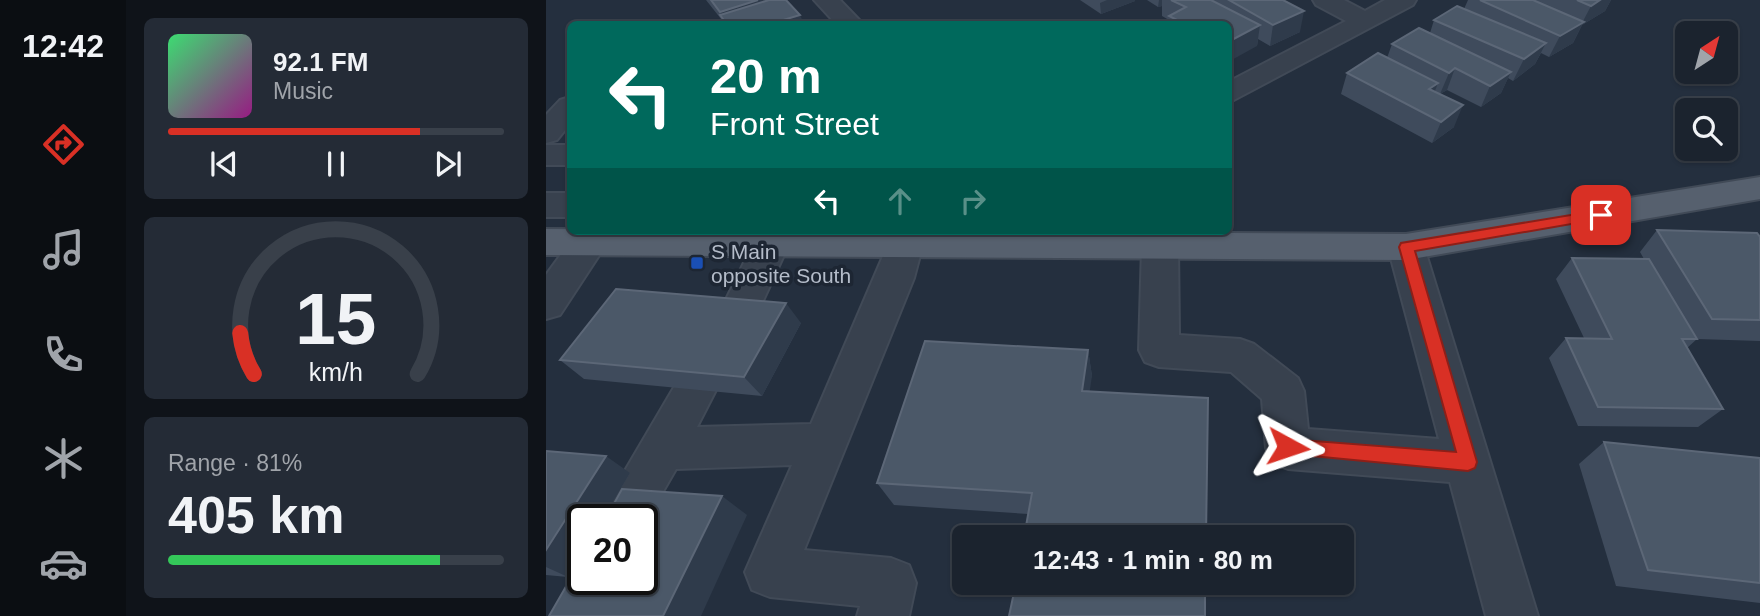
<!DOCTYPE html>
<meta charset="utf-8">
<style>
body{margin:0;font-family:Arial,sans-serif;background:#242b36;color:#f1f3f6;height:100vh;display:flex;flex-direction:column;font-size:26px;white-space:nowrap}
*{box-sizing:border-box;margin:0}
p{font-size:23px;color:#a0a4aa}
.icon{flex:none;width:38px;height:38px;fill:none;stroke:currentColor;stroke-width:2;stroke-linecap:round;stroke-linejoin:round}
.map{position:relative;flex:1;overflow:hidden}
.side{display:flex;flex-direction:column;gap:18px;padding:18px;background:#0f1319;width:420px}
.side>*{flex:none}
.banner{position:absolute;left:21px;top:21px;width:665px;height:214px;border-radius:10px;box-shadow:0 2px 5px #0004,0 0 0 2px #39404a;background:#00695c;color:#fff;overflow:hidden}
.needle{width:46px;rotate:36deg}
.controls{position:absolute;left:1129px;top:21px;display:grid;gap:14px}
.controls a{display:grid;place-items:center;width:63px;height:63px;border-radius:10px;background:#1b232e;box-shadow:0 2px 5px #0004,0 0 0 2px #39404a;font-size:35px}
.speed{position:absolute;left:21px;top:504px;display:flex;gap:14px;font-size:35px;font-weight:700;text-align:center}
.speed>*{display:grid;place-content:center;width:91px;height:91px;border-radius:50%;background:#1b232e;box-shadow:0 2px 5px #0004,0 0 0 2px #39404a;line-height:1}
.speed .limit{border:4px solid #111;border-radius:10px;background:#fff;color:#111}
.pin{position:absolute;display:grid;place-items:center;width:60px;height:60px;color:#fff;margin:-30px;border-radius:14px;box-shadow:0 4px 10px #0006}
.me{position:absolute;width:77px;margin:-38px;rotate:95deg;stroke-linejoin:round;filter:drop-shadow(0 0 5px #0008)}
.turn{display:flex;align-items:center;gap:24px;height:147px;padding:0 28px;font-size:32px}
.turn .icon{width:91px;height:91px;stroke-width:2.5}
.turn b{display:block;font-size:49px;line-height:60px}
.lanes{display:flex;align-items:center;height:66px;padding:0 28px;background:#0003;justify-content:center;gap:35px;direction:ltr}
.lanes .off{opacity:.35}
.big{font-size:52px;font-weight:800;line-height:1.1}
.side .tile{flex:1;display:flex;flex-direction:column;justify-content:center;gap:10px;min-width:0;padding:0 24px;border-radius:10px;background:#242b36}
.side .dial{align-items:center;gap:0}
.dial svg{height:182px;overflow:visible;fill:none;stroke:#39404a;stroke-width:7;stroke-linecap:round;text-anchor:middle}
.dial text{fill:#f1f3f6;stroke:none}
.song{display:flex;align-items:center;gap:21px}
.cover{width:84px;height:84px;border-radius:10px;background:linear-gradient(135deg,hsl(140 70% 55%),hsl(310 70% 35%))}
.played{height:7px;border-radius:4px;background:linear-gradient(90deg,#d93025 75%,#39404a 75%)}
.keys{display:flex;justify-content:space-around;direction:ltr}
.charge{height:10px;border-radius:5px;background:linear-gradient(90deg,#34c759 81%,#39404a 0)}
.trip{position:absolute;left:406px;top:525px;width:402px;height:70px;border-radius:10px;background:#1b232e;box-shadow:0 2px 5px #0004,0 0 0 2px #39404a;font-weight:800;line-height:70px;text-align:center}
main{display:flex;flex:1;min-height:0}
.menu{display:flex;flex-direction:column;width:126px;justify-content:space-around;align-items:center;background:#0b0e12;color:#a0a4aa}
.menu .icon{width:49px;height:49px}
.menu .active{color:#d93025}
.menu b{font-size:32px;color:#f1f3f6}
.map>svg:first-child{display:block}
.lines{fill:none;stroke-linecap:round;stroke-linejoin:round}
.minor-casing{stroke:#414a57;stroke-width:4}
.major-casing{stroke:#414a57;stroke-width:4}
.minor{fill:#38414e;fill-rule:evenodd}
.major{fill:#56606e;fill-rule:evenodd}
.wall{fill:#3f4b5c}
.shaded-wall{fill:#2f3b4b}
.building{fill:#4b5868;stroke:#5c6777;stroke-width:2}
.route{fill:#d93025;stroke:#8d1f18;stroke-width:2}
.transit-dot{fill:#1a4fb4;stroke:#1d2633;stroke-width:2.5}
.labels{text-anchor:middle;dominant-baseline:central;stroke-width:7;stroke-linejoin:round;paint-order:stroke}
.poi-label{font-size:21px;fill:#b4bcc9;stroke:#1d2633;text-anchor:start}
</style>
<main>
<nav class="menu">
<b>12:42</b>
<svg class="icon active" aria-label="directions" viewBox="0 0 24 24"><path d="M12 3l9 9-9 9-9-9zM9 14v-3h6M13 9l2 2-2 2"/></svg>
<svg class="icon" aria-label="music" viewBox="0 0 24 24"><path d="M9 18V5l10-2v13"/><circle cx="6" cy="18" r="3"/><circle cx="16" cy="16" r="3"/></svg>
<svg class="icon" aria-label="phone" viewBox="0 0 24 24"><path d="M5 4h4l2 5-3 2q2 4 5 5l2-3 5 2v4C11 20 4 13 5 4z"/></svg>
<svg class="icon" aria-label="climate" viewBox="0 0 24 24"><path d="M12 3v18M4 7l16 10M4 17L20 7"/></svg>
<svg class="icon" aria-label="car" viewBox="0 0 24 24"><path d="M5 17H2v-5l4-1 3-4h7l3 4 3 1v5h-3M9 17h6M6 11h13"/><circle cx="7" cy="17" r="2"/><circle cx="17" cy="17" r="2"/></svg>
</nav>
<section class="side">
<div class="tile">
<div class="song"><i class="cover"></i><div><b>92.1 FM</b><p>Music</p></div></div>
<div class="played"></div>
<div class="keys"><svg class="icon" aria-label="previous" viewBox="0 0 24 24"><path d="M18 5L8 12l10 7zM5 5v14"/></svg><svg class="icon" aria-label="pause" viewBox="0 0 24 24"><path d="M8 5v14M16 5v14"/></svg><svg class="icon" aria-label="next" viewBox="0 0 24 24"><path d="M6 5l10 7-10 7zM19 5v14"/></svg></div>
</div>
<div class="tile dial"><svg viewBox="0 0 100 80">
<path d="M14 69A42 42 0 1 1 86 69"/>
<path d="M14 69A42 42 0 0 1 8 51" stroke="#d93025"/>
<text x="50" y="56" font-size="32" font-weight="700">15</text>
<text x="50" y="72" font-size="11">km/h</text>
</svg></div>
<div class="tile"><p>Range · 81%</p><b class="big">405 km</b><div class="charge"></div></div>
</section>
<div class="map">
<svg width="1214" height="616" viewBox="0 0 1214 616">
<rect width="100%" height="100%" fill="#242f3e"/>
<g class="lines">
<defs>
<g id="minor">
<path d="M268,0H294L317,24H290Z"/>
<path d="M767,0H798L819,11L839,0H870L867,5L682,103V82L800,21L770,5Z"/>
<path d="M24,97V124L11,140L0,143V115L14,100Z"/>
<rect x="0" y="145" width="24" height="20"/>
<rect x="0" y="193" width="24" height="24"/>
<path d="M32,231H69L14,315L0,319V275Z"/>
<path d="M220,231L239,233L244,242L204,329L190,334L176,329L171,318L208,242L213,233Z"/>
<path d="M359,231L372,235L377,244L368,278L258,550L345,558L363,565L370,583L363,616H311L314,606L224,597L206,590L199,572L246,465L130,469L96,528V520H50L134,377L149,372L164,377L170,390L151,427L265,424L346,235Z"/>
<path d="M860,234L873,238L878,247L992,616H940L904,482L742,469L726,463L720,448L716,399L685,372L613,367L599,362L593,350L596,248L601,239L614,235L627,239L632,248L633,335L694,339L708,344L752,378L758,391L762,429L893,439L842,247L847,238Z"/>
</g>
<path id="major" d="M1214,177V199L860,260L0,255V229L860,234Z"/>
</defs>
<use href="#minor" class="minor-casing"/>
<use href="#major" class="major-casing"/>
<use href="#minor" class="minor"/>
<use href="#major" class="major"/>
</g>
<g class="wall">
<path d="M160,0H240L258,24H179Z"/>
<path d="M534,0H589V1L555,14Z"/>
<path d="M601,0H737L754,32L724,46L712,39L711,46L682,24H623V20L616,16V6L612,7Z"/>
<path d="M922,0H1065L1059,11L1036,25L1027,43L1003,57L995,53L989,64L967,81L962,78L955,93L935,107L901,90L894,94L908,127L886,143L795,94L801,73L841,58L846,44L884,33L888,20L918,9Z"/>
<path d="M1111,230L1214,237V341L1151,339L1141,348L1177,409L1152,427L1032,426L1003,358L1020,338H1038L1010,279L1026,258L1098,259L1094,252Z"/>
<path d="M255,323L216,396L38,379L14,360Z"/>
<path d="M542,350L546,376L482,514L348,505L331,483Z"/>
<path d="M1058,442L1214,458V603L1070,586L1033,464Z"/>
<path d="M0,451L84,473L56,520H37L22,577L0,575Z"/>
</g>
<g class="shaded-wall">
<path d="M212,0H237L179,22L174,12Z"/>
<path d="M561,0H589V1L555,14L554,3Z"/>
<path d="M613,0H616V6L612,7Z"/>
<path d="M1054,0H1065L1059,11L1036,25L1027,43L1003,57L1014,36L1036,23L1045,6Z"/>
<path d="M758,11L754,32L724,46L727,25Z"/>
<path d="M254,15L258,24H224Z"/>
<path d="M714,25L711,46L682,62V42Z"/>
<path d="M1000,43L989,64L967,81L978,59Z"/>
<path d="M909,68L901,90L894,94L903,73Z"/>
<path d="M965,72L955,93L935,107L944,86Z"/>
<path d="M892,83L884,104L883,89Z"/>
<path d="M917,105L908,127L886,143L895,122Z"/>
<path d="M240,303L255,323L216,396L198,377Z"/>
<path d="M542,350L546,376L540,416L536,391Z"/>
<path d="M60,456L84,473L56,520H37V553L22,577L0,567V550Z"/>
<path d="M176,496L201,515L155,616H117Z"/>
</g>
<g class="building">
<path d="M165,0H212L174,12Z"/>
<path d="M223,0H240L254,15L224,24H181L174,15Z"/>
<path d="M625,0H665L714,25L682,42V24H639L623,16L640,7Z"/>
<path d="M683,0H737L758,11L727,25Z"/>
<path d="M934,0H987L1038,22L1014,36Z"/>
<path d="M1031,0H1054L1045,6Z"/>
<path d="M911,6L1000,43L978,59L888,20Z"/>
<path d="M873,28L965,72L944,86L909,68L903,73L846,44Z"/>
<path d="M832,53L892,83L883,89L917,105L895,122L801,73Z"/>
<path d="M1111,230L1211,233L1214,237V320L1166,319Z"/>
<path d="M1026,258L1103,259L1151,339H1136L1177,409L1052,407L1020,338L1066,339Z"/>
<path d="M70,289L240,303L198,377L14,360Z"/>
<path d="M379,341L542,350L536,391L662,398L660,537H478L486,493L331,483Z"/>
<path d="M1058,442L1214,458V583L1102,570Z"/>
<path d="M0,451L60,456L0,550Z"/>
<path d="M76,489L176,496L117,616H3L37,557V579H96V520H59Z"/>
<path d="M470,583H659V616H463Z"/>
</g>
<path class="route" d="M1055,210L1060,211V218L869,251L931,462L929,468L922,471L735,453L733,447L735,441L742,439L910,452L853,247L855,243Z"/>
<rect class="transit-dot" x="144" y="256" width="14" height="14" rx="3.5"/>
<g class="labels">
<g class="poi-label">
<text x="165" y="251">S Main<tspan x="165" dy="24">opposite South</tspan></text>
</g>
</g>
</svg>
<div class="controls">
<a><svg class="needle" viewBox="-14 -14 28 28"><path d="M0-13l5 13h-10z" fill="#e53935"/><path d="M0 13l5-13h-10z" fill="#a0a4aa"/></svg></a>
<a><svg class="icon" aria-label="search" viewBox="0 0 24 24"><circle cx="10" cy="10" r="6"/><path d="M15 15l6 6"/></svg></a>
</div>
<div class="speed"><div class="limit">20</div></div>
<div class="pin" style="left:1055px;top:215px;background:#d93025"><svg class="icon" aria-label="arrive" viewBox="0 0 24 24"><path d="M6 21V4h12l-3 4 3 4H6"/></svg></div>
<svg class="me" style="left:742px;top:447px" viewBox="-20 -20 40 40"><path d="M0-17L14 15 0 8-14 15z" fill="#d93025" stroke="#fff" stroke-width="4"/></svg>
<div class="trip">12:43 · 1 min · 80 m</div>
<div class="banner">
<div class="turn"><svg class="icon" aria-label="left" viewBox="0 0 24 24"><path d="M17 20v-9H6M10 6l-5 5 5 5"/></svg><div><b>20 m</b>Front Street</div></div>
<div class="lanes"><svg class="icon" aria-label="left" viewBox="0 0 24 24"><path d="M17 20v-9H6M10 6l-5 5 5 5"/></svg><svg class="icon off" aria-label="ahead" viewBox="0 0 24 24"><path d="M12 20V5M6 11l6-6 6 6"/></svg><svg class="icon off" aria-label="right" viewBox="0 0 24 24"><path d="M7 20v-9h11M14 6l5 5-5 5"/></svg></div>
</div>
</div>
</main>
